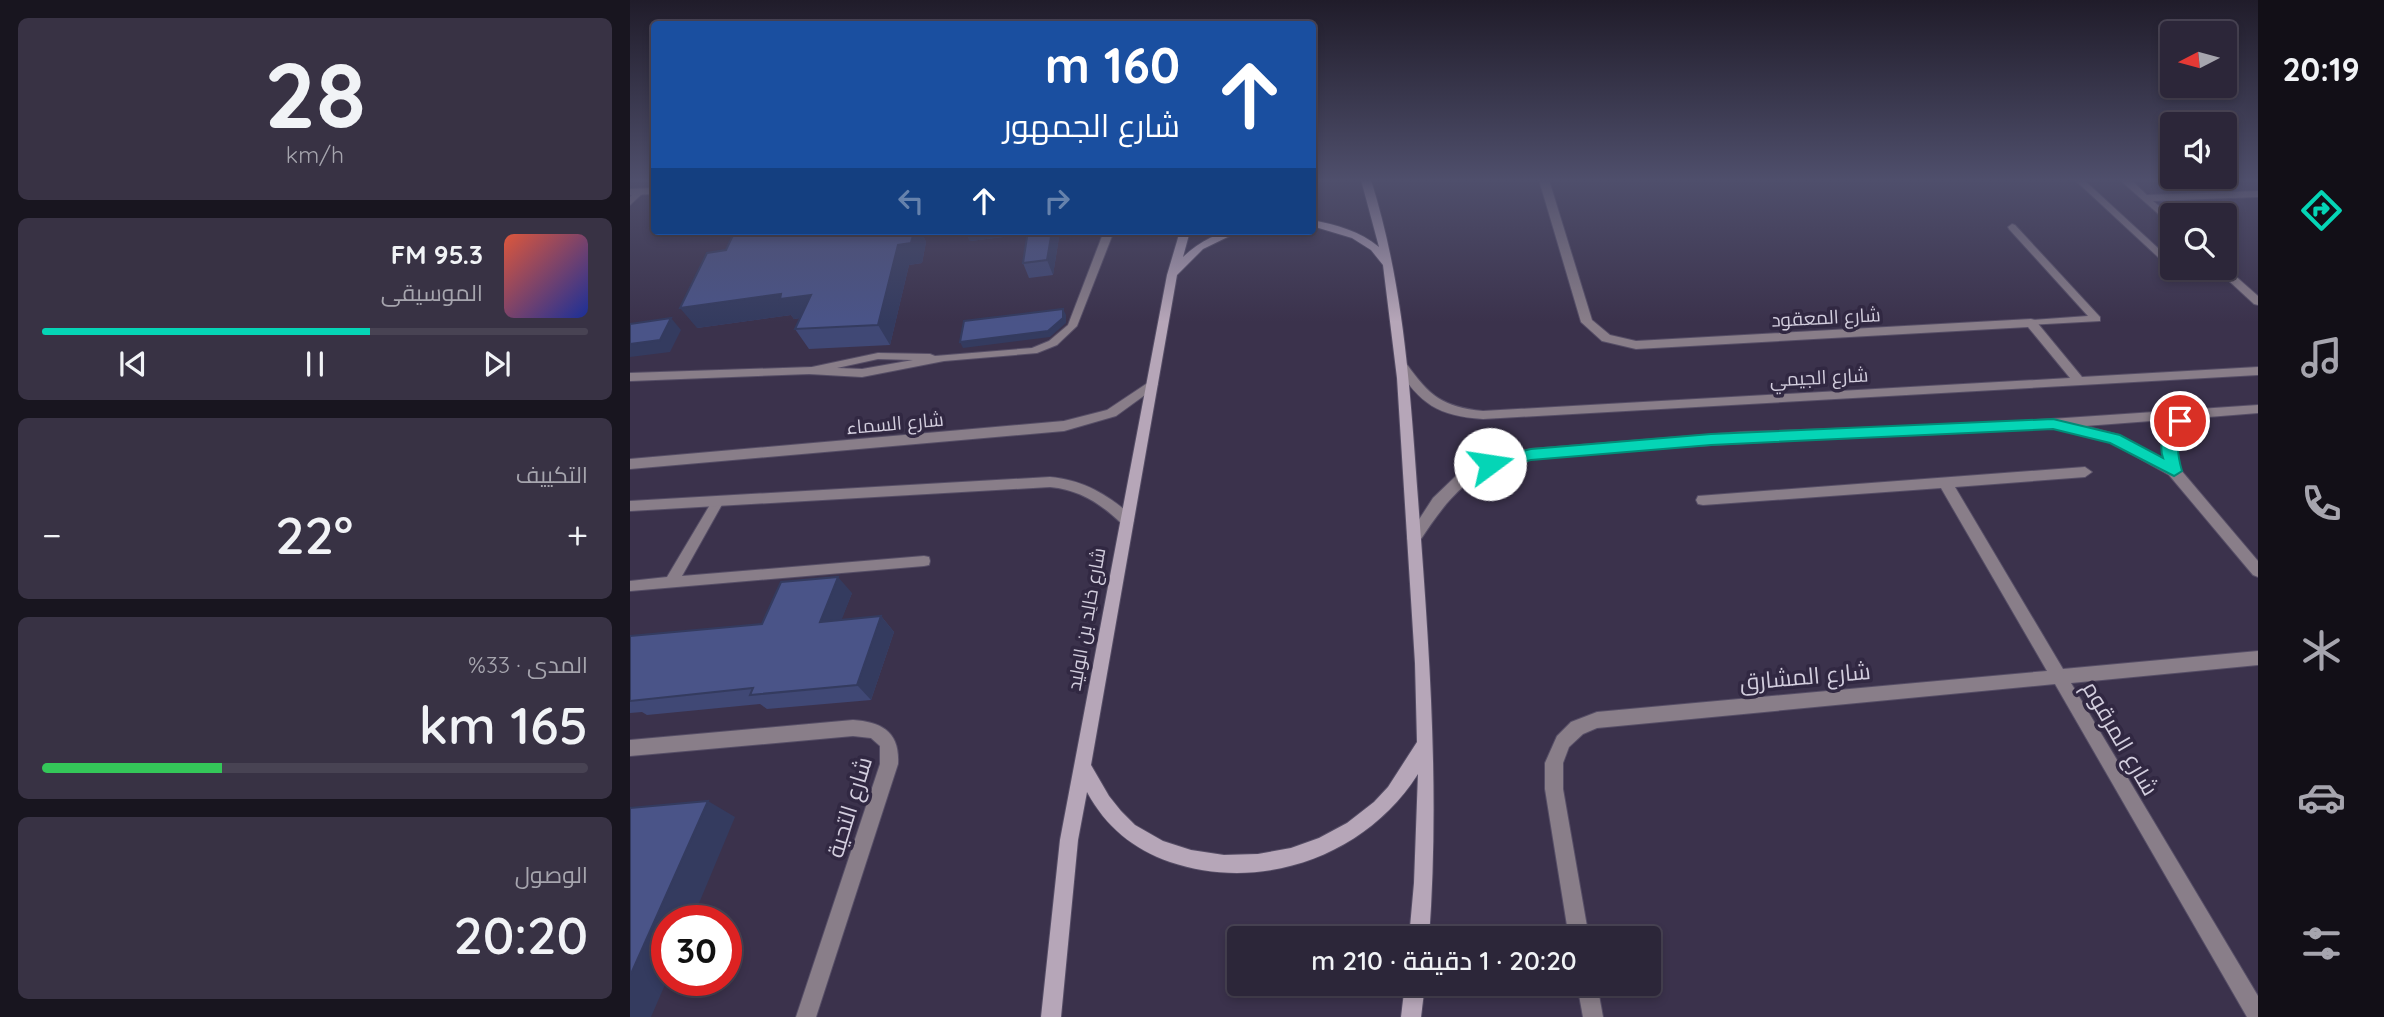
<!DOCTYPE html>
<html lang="ar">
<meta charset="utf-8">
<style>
body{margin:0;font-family:Quicksand,Cairo,sans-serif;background:#383244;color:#f1f3f6;direction:rtl;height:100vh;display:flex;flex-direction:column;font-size:26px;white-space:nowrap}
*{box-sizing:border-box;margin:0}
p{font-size:23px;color:#a6a5ae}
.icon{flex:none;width:38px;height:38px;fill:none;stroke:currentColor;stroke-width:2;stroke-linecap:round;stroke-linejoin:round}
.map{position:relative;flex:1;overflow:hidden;direction:ltr}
.details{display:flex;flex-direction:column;gap:18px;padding:18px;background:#18151f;width:630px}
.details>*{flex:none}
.top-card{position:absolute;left:21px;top:21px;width:665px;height:214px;border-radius:7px;box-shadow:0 4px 10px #0003,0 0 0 2px #484353;direction:rtl;background:#1a4fa0;color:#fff;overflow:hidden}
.needle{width:46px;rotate:264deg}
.tools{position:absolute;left:1530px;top:21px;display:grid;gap:14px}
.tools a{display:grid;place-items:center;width:77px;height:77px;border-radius:7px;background:#2c2639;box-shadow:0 4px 10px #0003,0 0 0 2px #484353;font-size:35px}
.speed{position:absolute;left:21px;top:905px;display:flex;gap:14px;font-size:35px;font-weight:700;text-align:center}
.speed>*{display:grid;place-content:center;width:91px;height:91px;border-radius:50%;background:#2c2639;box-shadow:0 4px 10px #0003,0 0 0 2px #484353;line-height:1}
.speed .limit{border:10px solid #d22;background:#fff;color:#111}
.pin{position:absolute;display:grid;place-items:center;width:60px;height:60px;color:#fff;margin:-30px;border:4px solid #fff;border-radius:50%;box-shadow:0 2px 7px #0007}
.me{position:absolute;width:77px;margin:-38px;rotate:76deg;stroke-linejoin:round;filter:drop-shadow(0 0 5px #0008)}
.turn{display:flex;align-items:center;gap:24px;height:147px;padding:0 21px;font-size:32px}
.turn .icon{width:91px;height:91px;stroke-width:2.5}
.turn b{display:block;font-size:49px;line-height:60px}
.lanes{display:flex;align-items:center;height:66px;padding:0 21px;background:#0003;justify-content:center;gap:35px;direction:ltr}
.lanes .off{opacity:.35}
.big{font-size:52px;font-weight:600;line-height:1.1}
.details .card{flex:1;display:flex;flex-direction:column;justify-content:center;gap:10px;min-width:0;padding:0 24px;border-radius:10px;background:#383244}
.details .dial{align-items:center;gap:0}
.dial b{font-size:91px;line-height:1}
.song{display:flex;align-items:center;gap:21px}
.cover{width:84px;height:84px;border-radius:10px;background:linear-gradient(135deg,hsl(10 70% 55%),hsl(230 70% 35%))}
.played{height:7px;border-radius:4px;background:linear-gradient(90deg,#05d5b6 60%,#484353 60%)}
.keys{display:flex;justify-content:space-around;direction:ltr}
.heat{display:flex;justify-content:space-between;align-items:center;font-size:38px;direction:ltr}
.charge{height:10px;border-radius:5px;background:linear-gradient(90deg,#34c759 33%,#484353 0)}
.trip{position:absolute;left:597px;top:926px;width:434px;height:70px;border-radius:7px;background:#2c2639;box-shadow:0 4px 10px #0003,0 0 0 2px #484353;font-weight:600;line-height:70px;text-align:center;direction:rtl}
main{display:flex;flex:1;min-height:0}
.tabs{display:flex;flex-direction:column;width:126px;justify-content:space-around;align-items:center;background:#120f17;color:#a6a5ae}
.tabs .icon{width:49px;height:49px}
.tabs .current{color:#05d5b6}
.tabs b{font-size:32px;color:#f1f3f6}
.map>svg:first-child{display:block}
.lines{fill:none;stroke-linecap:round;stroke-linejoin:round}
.lane-casing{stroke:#564e66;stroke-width:2}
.street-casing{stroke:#564e66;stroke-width:2}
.secondary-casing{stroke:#564e66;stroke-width:2}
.lane{fill:#897e89;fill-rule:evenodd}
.street{fill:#897e89;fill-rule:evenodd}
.secondary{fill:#b6a6b8;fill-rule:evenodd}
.wall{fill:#404875}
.shaded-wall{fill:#343b5f}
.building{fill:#4a5488;stroke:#343b5f;stroke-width:2}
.route{fill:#05d5b6;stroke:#038a76;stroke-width:2}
.labels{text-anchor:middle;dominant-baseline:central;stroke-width:7;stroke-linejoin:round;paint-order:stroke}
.street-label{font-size:19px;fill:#d3cede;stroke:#312842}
.near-street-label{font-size:23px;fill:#d3cede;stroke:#312842}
</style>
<main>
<nav class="tabs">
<b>20:19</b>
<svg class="icon current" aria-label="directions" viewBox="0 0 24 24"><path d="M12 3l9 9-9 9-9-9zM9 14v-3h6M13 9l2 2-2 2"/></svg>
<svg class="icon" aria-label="music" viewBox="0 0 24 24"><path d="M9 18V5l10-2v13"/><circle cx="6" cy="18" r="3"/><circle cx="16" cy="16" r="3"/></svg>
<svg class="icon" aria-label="phone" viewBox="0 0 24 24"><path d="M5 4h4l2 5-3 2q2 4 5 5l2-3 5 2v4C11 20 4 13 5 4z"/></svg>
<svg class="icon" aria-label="climate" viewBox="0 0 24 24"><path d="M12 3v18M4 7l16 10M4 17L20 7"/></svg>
<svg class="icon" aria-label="car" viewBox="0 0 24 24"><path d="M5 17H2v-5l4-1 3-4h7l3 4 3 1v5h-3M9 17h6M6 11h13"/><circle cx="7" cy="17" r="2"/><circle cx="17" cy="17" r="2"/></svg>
<svg class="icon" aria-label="filters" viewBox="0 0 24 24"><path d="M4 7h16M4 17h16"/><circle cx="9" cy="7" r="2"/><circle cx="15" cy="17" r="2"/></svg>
</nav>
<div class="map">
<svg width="1628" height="1017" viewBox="0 0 1628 1017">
<rect width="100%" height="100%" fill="#3b324c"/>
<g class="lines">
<defs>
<g id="lane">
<path d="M1445,180H1454L1542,261V268C1552,268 1562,270 1572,271C1582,272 1593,269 1602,274L1597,277H1571L1542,270Z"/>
<path d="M7,190L14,192L0,205V197Z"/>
<path d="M1382,224L1385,225L1470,317V321L1397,325L1396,323L1401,320L1458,316L1379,229L1378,227Z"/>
<path d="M474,231H484L447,326L427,345L407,353L314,361L232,377L179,374L0,381V373L182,367L248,353L300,354L305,356L402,348L419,341L438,325ZM248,359L283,360L232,369L207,368Z"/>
<path d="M88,496L94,501L52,576L294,556L299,557L300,561L299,565L294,566L0,591V581L37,577L84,498Z"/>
</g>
<g id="street">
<path d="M909,180H919L962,320L980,335L1006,341L1401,319L1405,320L1452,377L1628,367V375L853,419C808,416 790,404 766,366L768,363H776C799,396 813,407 853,411L1440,378L1398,327L1006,349L972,341L951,322Z"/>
<path d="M1490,180H1501L1517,195L1628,191V197L1523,201L1542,217V226Z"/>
<path d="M24,188V194L0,195V189Z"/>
<path d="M1594,266L1628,296V305L1624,304L1585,268Z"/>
<path d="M522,380L528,384L526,387L486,416L434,431L0,469V459L434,421L477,410Z"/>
<path d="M1628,405V413L1566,418L1553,428L1547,445L1550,469L1628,561V577L1623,575L1539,475L1480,442L1436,430L1435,427C1293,437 1151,438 1010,450C966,453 903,452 863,468C828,483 809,512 789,542H779L777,538L803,498L828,474L855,461L901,449L1111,432L1347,424ZM1547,419L1535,438V460L1489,435L1455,426Z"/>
<path d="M1455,467L1462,472L1455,477L1325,487L1433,669L1628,651V665L1441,683L1628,996V1017H1617L1425,684L967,728L953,734L939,747L933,763V789L959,938H939L915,789V763L927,736L941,722L967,712L1417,671L1311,488L1073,505L1068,504L1066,500L1068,496Z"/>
<path d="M420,477C453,480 477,494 502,516L504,520L502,524H492C470,503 450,490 420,487L0,511V501Z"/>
<path d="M223,720C252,722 270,732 268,764L186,1017H166L250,764V746L241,738L223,736L0,756V740Z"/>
<path d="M947,984H967L973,1017H953Z"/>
</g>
<g id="secondary">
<path d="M731,180H741C774,286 780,389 788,499C799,646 810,790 799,938H779L784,883L788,774C736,856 632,893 540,862C503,849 476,827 457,792L448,840L431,1017H411L430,840L537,275L550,231H560L553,257C569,242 588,231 610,231L573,249L547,275L461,765L479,796L491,811L505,825L533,841L561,850L594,855L628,854L661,848L689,838L717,823L744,802L758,787L787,742L785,663L767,378L753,265L741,250L722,238L682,226V220C707,225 730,231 749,247Z"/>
<path d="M775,984H795L791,1017H771Z"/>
</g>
</defs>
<use href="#lane" class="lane-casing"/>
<use href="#street" class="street-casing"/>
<use href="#secondary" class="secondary-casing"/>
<use href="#lane" class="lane"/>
<use href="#street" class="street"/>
<use href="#secondary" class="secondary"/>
</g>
<g class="wall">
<path d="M124,231H291L296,242L292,263L279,265L260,345L179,349L165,329L170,318L164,319L161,315L67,328L96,250Z"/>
<path d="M335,231H430L423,275L399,278L393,263L398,234L340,241Z"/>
<path d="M222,593L211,620L251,616L264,632L241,700L137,709L130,704L17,715L12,712L0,713V636L132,624Z"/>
</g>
<g class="shaded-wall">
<path d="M267,231H291L296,242L292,263L279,265L260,345L248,325Z"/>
<path d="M335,231H406L407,233L340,241Z"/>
<path d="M422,231H430L423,275L417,260Z"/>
<path d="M151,294L181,295L194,315L164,319L161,315L67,328L50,308Z"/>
<path d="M433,309L436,315V323L420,337L333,348L330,342Z"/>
<path d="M41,318L51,330L40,352L0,357V344Z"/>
<path d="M208,577L222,593L205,637L190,622Z"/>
<path d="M251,616L264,632L241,700L227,685Z"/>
<path d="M78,801L105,817L62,920H37V980L21,1017H0V976Z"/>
</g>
<g class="building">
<path d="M124,231H284L281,243L268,245L248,325L165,329L181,295L150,299L151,294L50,308L77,253L96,250L104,233Z"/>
<path d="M398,231H422L417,260L393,263Z"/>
<path d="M433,309V318L418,331L330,342L334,321Z"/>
<path d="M41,318L30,340L0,344V324Z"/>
<path d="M208,577L190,622L251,616L227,685L120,695L123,688L0,701V636L132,624L151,582Z"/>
<path d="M78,801L0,976V808Z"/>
</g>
<linearGradient id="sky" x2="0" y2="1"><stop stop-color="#201c2a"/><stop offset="0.56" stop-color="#4f4f6c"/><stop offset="1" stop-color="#4f4f6c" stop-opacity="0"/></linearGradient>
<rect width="1628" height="322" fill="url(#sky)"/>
<path class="route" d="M1550,416L1557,421C1546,440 1546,450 1552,471L1544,476L1480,443L1423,429L1081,445L901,460L860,470L852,464L854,460L901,449L1081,434L1423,419L1490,435L1533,458C1528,443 1535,422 1550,416Z"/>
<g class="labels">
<g class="street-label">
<text transform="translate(1196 317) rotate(-3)">شارع المعقود</text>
<text transform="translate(1189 377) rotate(-3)">شارع الجيمي</text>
<text transform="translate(265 423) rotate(-5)">شارع السماء</text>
<text transform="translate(456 619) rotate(-80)">شارع خالِد بن الوليد</text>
</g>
<g class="near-street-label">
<text transform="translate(1175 676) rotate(-5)">شارع المشارق</text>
<text transform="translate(1491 738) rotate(60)">شارع المرقوم</text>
<text transform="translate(219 807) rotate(-73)">شارع التحية</text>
</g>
</g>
</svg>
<div class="tools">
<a><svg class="needle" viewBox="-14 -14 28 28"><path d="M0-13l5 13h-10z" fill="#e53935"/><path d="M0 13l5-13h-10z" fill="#a6a5ae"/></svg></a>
<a><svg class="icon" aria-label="sound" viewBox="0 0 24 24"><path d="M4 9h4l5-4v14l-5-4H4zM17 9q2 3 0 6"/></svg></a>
<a><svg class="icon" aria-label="search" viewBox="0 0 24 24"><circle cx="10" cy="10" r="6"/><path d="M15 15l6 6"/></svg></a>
</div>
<div class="speed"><div class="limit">30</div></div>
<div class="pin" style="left:1550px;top:421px;background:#d93025"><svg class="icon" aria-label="arrive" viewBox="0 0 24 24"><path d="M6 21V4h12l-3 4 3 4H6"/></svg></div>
<svg class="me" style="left:860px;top:464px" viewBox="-20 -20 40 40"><circle r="19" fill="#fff"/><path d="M0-13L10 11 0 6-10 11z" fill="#05d5b6"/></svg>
<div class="trip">20:20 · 1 دقيقة · 210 m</div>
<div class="top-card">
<div class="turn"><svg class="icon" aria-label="ahead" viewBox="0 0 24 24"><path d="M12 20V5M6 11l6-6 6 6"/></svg><div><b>160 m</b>شارع الجمهور</div></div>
<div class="lanes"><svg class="icon off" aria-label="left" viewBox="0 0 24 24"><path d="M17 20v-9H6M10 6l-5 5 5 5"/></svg><svg class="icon" aria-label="ahead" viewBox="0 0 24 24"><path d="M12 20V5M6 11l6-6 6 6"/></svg><svg class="icon off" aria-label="right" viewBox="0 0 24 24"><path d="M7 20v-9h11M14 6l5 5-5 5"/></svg></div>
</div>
</div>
<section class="details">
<div class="card dial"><b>28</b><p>km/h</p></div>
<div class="card">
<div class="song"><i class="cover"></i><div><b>95.3 FM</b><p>الموسيقى</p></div></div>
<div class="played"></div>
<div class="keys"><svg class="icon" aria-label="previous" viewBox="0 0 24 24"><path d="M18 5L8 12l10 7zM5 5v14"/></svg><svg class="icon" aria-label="pause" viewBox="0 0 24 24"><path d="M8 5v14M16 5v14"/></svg><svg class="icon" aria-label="next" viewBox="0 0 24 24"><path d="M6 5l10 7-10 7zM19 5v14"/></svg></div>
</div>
<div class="card"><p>التكييف</p>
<div class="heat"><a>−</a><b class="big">22°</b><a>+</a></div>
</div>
<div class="card"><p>المدى · 33%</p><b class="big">165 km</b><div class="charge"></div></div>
<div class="card"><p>الوصول</p><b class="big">20:20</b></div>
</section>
</main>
